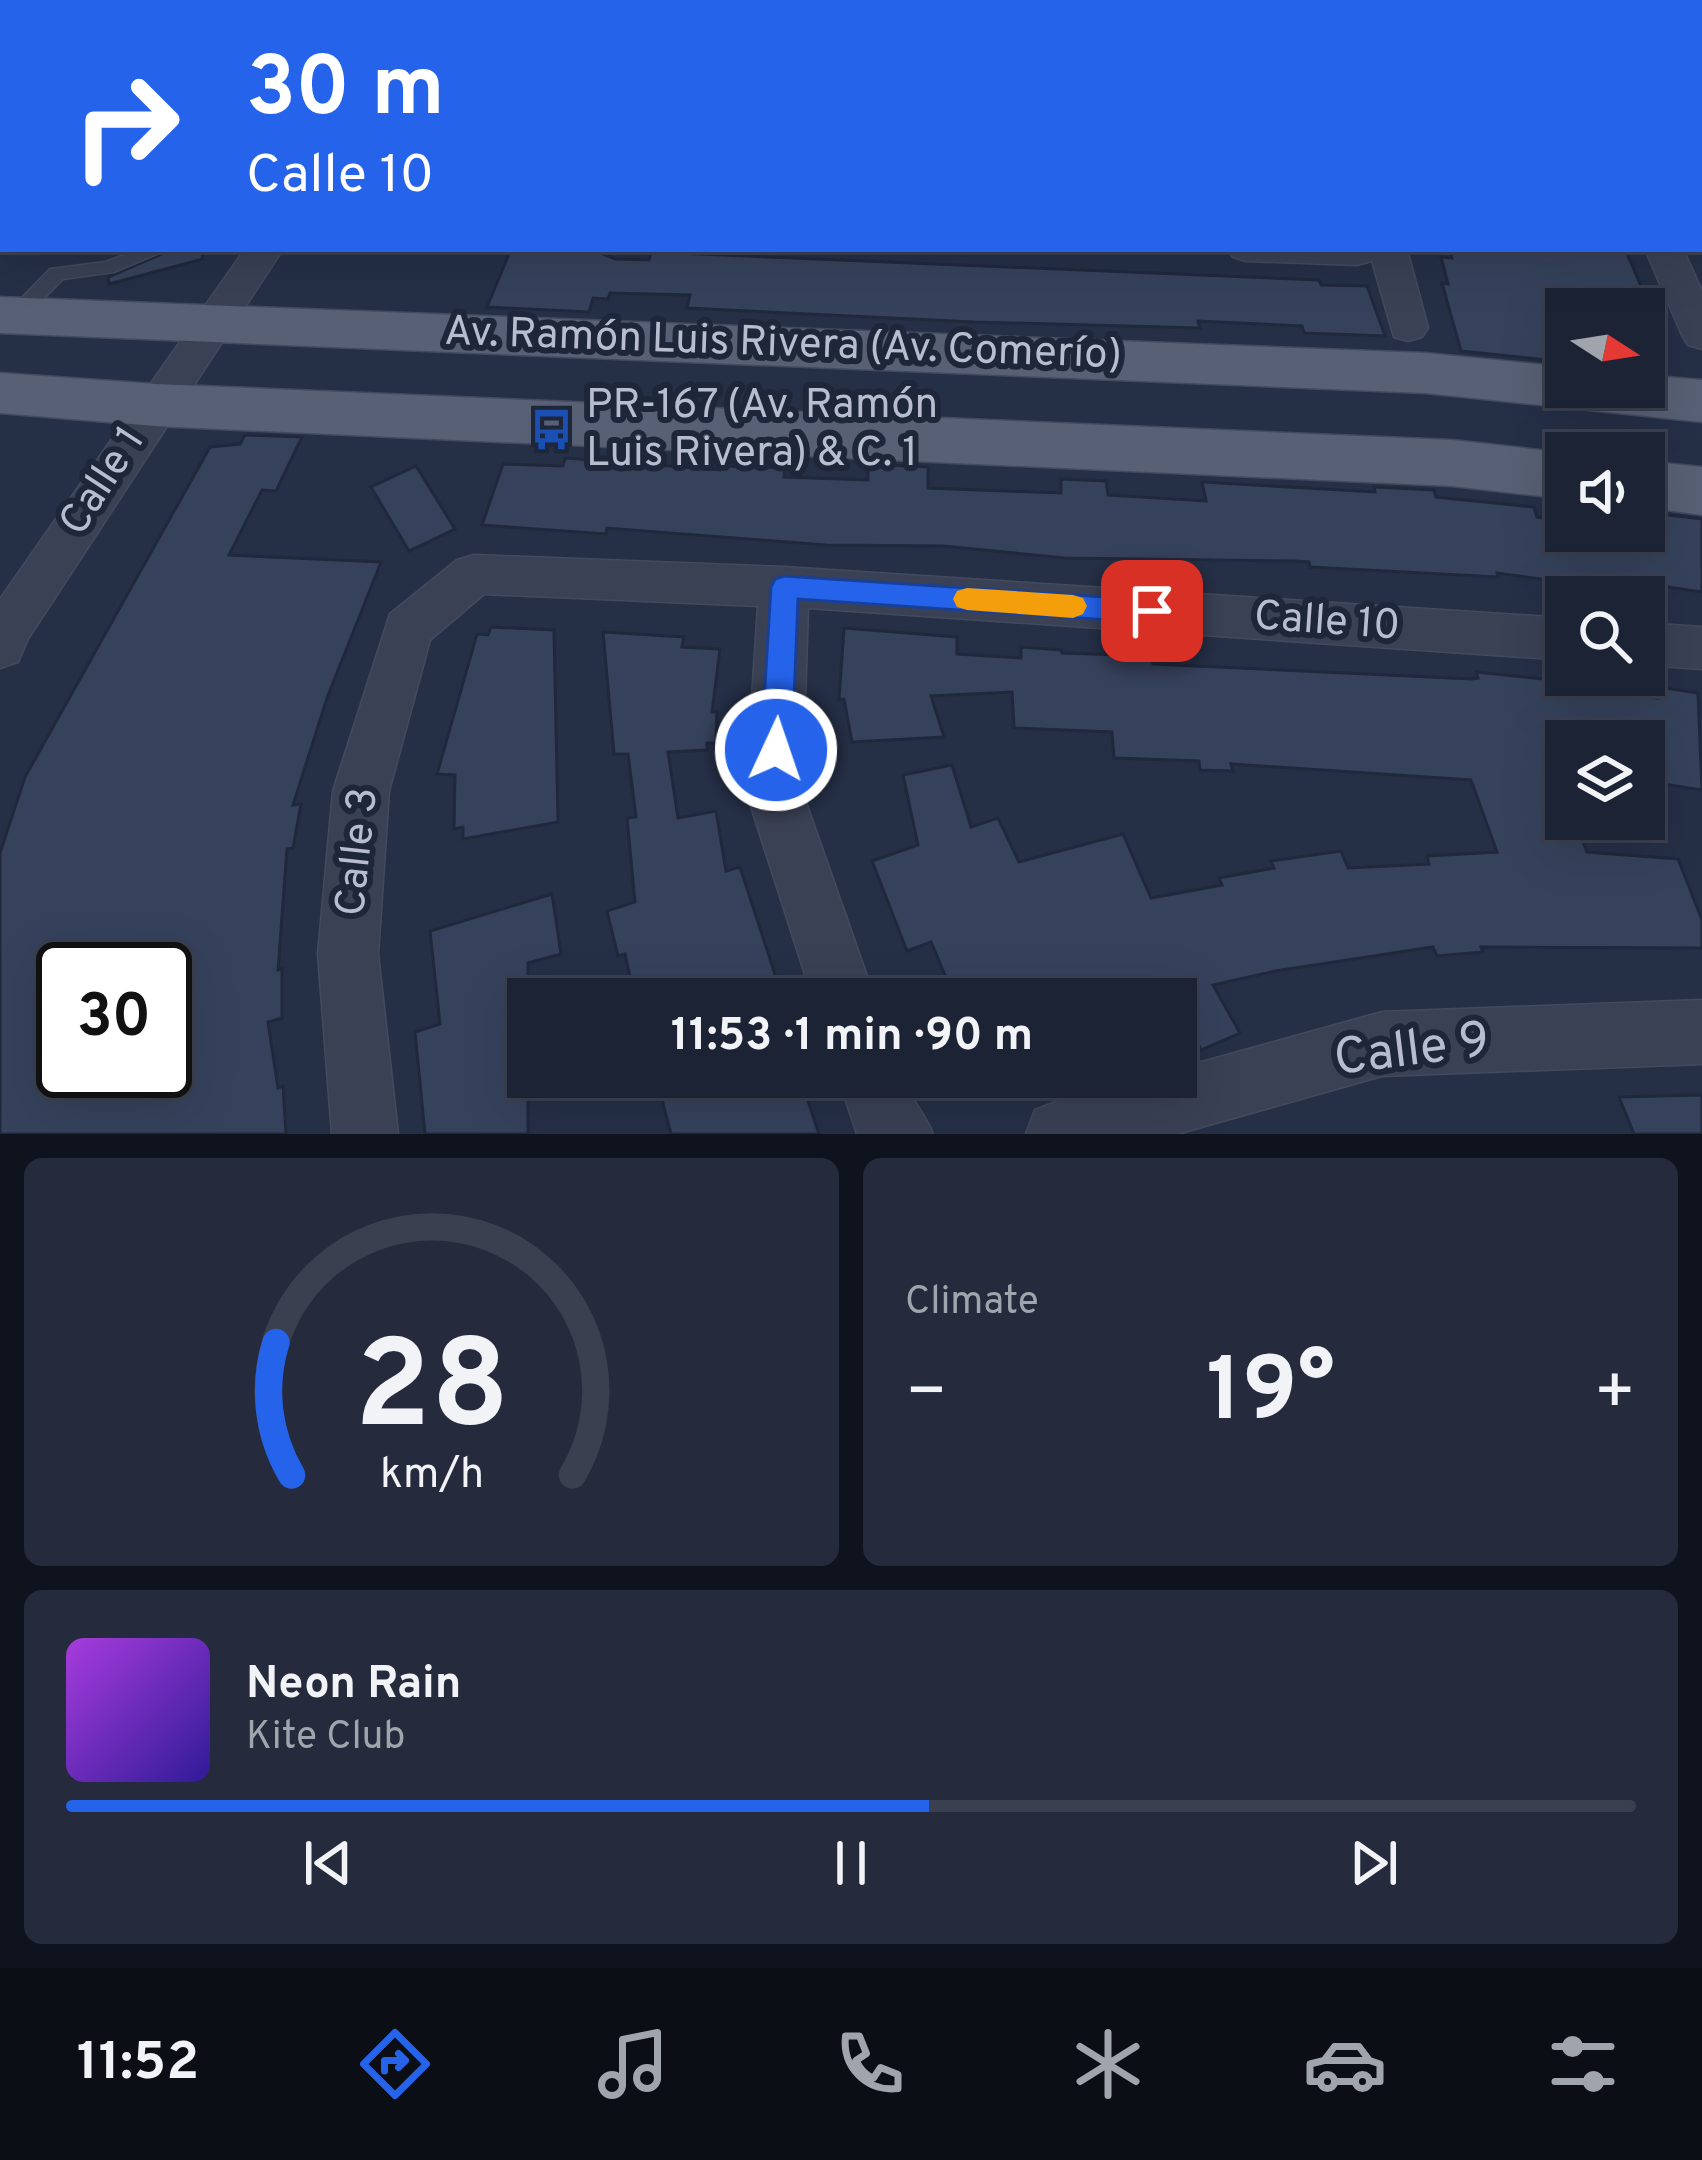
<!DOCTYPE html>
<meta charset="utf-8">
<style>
body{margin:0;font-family:Overpass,sans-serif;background:#252b3c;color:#f1f3f6;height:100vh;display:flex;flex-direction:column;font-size:45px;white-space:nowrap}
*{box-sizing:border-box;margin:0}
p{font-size:39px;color:#a0a4ac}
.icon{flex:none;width:66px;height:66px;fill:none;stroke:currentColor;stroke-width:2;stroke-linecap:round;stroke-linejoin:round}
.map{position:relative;height:1134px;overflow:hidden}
.panel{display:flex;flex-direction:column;gap:24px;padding:24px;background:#0f131d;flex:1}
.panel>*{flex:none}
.top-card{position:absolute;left:0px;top:0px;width:1704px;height:252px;box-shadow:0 12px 48px #0002,0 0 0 3px #3a404f;background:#2563eb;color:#fff;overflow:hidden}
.needle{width:78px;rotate:102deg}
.fabs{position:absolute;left:1545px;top:288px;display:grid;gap:24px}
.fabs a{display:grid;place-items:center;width:120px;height:120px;border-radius:0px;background:#1c2334;box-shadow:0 12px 48px #0002,0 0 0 3px #3a404f;font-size:60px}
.speed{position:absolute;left:36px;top:942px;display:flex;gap:24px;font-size:60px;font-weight:700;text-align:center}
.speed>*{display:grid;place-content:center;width:156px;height:156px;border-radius:50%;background:#1c2334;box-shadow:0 12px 48px #0002,0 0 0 3px #3a404f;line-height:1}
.speed .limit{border:6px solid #111;border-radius:18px;background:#fff;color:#111}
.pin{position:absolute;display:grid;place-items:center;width:102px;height:102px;color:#fff;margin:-51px;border-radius:24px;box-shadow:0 6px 18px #0006}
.me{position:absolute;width:132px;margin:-66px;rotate:3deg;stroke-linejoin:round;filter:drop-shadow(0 0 9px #0008)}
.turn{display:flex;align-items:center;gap:42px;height:252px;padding:0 48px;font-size:54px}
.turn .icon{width:156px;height:156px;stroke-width:2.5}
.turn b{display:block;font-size:84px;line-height:102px}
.big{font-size:90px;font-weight:700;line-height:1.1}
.panel .card{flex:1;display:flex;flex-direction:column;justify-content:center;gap:18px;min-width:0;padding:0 42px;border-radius:18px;background:#252b3c}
.panel .dial{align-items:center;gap:0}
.dial svg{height:312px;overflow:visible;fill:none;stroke:#3a404f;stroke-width:7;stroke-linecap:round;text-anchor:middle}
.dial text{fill:#f1f3f6;stroke:none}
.song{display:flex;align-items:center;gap:36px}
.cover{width:144px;height:144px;border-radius:18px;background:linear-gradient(135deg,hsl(280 70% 55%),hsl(250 70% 35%))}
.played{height:12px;border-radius:6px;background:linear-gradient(90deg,#2563eb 55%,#3a404f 55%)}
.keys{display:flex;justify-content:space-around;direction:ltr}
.heat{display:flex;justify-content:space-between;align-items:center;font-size:66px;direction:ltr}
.panel .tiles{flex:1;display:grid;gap:24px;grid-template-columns:1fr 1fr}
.card:last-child{grid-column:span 2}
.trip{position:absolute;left:507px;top:978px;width:690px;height:120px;border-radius:0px;background:#1c2334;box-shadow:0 12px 48px #0002,0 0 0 3px #3a404f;font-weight:700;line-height:120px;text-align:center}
.tab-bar{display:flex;height:192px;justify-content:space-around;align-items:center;background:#0b0e15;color:#a0a4ac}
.tab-bar .icon{width:84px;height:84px}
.tab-bar .on{color:#2563eb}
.tab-bar b{font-size:54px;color:#f1f3f6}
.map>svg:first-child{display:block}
.building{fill:#36425c;stroke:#20283c;stroke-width:3;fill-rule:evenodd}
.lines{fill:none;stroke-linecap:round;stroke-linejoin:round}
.lane-casing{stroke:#434a5e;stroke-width:3}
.street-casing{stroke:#434a5e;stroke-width:3}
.primary-casing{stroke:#434a5e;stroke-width:3}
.lane{fill:#3a4155;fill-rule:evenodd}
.street{fill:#3a4155;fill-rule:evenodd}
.primary{fill:#586075;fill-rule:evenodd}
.route{fill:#2563eb;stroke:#184099;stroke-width:3}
.slow{fill:#f59e0b}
.labels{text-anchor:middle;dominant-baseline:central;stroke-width:12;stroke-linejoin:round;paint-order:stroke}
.street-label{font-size:42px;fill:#b7bdce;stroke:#1e263a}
.poi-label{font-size:42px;fill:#b7bdce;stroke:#1e263a;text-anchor:start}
.near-street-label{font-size:51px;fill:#b7bdce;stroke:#1e263a}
</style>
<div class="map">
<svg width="1702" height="1134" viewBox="0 0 1702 1134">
<rect width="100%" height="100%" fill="#252f46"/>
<g class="building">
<path d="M173,249H201L203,259L109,284L108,277Z"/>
<path d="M511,249H591L615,259L649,260L651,252L1319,280L1321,285L1367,286L1385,336L1304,333L1302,326L1198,321L1200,328L974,322L687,308L690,295L610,293L608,299L593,298L589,312L487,307Z"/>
<path d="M1449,249H1625L1651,309H1566V362L1461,351L1442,283L1448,284L1441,257L1452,258Z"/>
<path d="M245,435L302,437L276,491L262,490L229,555L381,562L327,698L293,805L301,804L293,848L287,849L278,970L282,969V1018L268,1022L278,1088L283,1086L286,1134H0V853L25,777L210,447L240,444ZM63,969H165V1071H63Z"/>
<path d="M565,458L720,470L721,466L785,468L784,477L868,480V464L928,467V488L1061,493V479L1106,481L1108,495L1206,501L1202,482L1375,492L1374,487L1434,490L1436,497L1534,507L1537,517L1566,520V531H1644V512L1702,519V592L1655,585L1659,595L1497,573L1498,577L1310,567L1309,562L1295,561L1065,558L943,546L826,545L607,528L606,534L482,525L503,464L563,466Z"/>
<path d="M416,466L455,529L409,551L371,487Z"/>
<path d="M491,627L554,630L558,822L463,839V827L454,829L455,775L437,774L477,634L488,635Z"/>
<path d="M844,628L957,637V654L1021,658V647L1061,650L1062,653L1152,656L1153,664L1472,679L1478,678L1476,672L1563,681L1566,689L1657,698L1653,686L1698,693L1702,790L1644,781V741H1566V787L1560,786L1566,819H1574L1587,852L1678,859L1702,920V948L1481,947L1483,952L1437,956L1433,947L1275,971L1213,985L1240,1033L1201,1050L1163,977L1085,999H955L931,942L907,951L872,861L918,845L903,775L952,765L971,827L998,818L1019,862L1123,834L1151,898L1222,885L1219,878L1274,868L1271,861L1341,851L1348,868L1429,864L1427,856L1497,852L1471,780L1231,764L1233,771L1200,770L1199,761L1114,758L1112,732L1014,728L1012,692L931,696L944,737L852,742L844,699L839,700Z"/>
<path d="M603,632L684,637L682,647L720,649L712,712H717L716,743H707V750L668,752L678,818L716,811L726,871L740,867L783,999H635L625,954L618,956L607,911L635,902L627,818L636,817L628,754H614Z"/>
<path d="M552,894L561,954L528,963V1134H425L415,1032L440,1024L430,931Z"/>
<path d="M656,1077H800L819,1134H671Z"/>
<path d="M1702,1095V1134H1634L1619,1097Z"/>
</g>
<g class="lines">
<defs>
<g id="lane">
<path d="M3,99V111L0,112V100Z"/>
<path d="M0,172H3L0,186Z"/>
<path d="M142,249H169L114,272L63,279L22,320H8L5,315L50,269L105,262Z"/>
</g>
<g id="street">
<path d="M137,0H169L135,3Z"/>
<path d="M543,0H577L541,3Z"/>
<path d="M833,0H863L832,3Z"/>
<rect x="1319" y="0" width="30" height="3"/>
<path d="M1456,0H1522L1524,3H1458Z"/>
<rect x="1701" y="13" width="1" height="18"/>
<path d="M0,31L3,32V50L0,49Z"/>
<rect x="1701" y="129" width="1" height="20"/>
<path d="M245,249H283L28,639L18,662L0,668V599Z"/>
<path d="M1227,249H1407L1428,328L1422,337L1408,341L1394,337L1372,261L1357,265L1246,261L1233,257Z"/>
<path d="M1645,249H1683L1702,291V349L1688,345L1682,335Z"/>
<path d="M474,555L784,567L1566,618V660L808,608L802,791L875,999H813L746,791L758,606L484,594L430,640L389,791L378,954L398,1134H332L318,954L333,791L390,614L457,560Z"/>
<path d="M1644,623L1702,627V669L1644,665Z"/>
<path d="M1702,1000V1064L1382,1076L1177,1134H1026L1035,1110C1079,1092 1128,1077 1176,1077V1069L1382,1012Z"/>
<path d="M838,1077H902C910,1099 924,1112 933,1134H857Z"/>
</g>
<g id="primary">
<path d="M0,297L1425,353L1566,367V387H1644V375L1702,380V422L1425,393L0,333Z"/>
<path d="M0,373L155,384L1452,440L1567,453L1566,499L1452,486L155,426L0,413Z"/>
<path d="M1644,461L1702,467V515L1644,507Z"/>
</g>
</defs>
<use href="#lane" class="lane-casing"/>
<use href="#street" class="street-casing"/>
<use href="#primary" class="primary-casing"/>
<use href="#lane" class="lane"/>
<use href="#street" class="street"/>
<use href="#primary" class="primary"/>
</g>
<path class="route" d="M784,576L1152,600L1162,603L1166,611L1162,620L1152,623L798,599L792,750L787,760L776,764L766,760L761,750L771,587L775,579Z"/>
<path class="slow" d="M967,588L1073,595L1083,598L1087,606L1083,614L1073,618L967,610L957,607L953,599L957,591Z"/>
<defs>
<symbol id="bus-bare" viewBox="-9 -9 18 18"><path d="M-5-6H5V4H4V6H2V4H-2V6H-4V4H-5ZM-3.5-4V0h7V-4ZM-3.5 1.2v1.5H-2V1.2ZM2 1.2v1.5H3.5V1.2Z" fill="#1a4fb4" stroke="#1e263a" stroke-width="2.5" paint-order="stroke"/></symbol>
</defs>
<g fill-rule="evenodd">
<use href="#bus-bare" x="522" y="400" width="59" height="59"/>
</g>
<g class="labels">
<g class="street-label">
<text transform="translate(783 345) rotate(2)">Av. Ramón Luis Rivera (Av. Comerío)</text>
<text transform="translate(104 482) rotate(-57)">Calle 1</text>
<text transform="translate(1327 623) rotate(4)">Calle 10</text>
<text transform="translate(359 852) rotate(-84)">Calle 3</text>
</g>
<g class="poi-label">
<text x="586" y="406">PR-167 (Av. Ramón<tspan x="586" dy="48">Luis Rivera) &amp; C. 1</tspan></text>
</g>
<g class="near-street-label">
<text transform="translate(1412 1052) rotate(-7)">Calle 9</text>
</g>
</g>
</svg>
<div class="fabs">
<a><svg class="needle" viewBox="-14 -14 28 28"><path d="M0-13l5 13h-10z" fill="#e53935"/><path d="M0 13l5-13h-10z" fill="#a0a4ac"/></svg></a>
<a><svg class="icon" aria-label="sound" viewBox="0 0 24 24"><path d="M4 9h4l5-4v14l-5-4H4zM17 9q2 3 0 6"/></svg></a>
<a><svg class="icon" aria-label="search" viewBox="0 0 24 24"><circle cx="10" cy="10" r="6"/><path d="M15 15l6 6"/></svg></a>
<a><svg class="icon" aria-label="layers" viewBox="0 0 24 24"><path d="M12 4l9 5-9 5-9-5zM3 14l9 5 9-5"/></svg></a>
</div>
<div class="speed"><div class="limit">30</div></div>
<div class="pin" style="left:1152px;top:611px;background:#d93025"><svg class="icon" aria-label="arrive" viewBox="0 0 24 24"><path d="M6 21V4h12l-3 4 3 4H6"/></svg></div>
<svg class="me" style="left:776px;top:750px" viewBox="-20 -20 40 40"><circle r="17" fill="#2563eb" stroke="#fff" stroke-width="3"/><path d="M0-11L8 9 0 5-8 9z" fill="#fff"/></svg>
<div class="trip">11:53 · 1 min · 90 m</div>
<div class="top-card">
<div class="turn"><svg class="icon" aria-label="right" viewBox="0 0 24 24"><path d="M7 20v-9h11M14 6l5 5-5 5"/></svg><div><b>30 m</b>Calle 10</div></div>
</div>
</div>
<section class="panel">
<div class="tiles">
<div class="card dial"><svg viewBox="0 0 100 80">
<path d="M14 69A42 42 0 1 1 86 69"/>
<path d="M14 69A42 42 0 0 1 10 35" stroke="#2563eb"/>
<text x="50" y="56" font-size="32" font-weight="700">28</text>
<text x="50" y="72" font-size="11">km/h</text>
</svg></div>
<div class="card"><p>Climate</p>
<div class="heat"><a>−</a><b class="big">19°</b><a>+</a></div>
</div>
<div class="card">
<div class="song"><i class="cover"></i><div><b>Neon Rain</b><p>Kite Club</p></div></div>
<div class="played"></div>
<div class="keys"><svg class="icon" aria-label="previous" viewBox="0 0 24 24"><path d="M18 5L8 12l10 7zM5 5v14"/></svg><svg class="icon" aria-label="pause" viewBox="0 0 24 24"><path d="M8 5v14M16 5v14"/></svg><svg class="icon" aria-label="next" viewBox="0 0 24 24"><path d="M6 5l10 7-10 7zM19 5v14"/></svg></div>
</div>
</div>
</section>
<nav class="tab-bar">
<b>11:52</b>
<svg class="icon on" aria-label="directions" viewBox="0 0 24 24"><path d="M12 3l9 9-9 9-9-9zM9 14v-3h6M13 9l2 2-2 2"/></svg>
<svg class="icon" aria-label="music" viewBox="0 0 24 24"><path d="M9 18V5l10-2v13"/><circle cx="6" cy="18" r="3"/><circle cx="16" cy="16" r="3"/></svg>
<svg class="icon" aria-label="phone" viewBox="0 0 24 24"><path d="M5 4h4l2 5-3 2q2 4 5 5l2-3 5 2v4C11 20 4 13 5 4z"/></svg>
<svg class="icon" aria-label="climate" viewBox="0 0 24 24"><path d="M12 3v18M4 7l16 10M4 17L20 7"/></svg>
<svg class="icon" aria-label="car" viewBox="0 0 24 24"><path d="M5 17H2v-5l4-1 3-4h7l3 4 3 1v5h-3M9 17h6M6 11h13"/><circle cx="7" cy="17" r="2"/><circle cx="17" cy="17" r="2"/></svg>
<svg class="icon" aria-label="filters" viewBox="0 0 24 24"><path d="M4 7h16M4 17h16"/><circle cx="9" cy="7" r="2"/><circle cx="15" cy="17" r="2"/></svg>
</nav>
